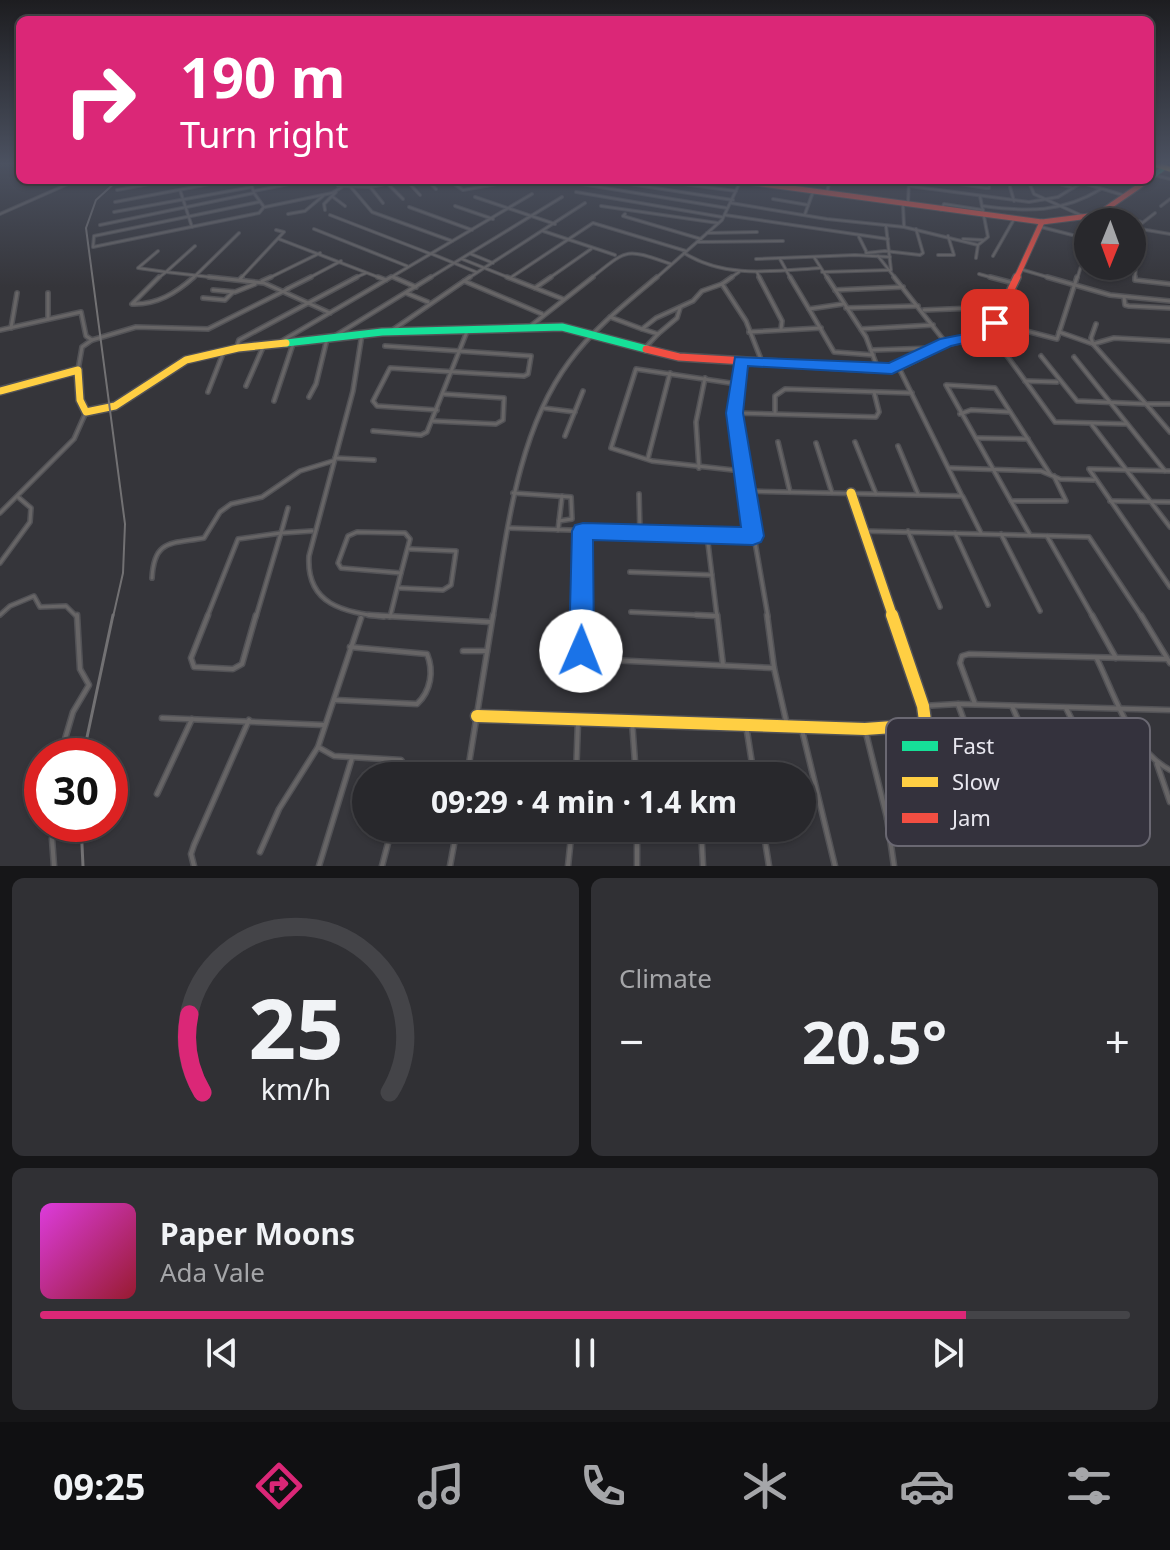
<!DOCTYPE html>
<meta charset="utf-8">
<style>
body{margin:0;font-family:"Noto Sans",sans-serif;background:#303034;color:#f1f3f6;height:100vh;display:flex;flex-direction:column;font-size:30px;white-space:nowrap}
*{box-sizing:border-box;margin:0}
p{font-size:26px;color:#a5a6a9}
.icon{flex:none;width:44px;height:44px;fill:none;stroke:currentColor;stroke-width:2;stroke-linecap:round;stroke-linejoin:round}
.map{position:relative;height:866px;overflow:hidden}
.panel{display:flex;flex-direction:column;gap:12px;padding:12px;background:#161618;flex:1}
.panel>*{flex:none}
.guide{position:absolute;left:16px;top:16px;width:1138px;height:168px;border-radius:12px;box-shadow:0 2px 6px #0004,0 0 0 2px #444448;background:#db2777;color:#fff;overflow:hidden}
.needle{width:52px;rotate:181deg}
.controls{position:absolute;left:1074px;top:208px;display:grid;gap:16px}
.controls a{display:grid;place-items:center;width:72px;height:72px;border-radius:50%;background:#28282c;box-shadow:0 2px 6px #0004,0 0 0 2px #444448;font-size:40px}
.speed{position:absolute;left:24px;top:738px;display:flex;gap:16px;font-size:40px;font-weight:700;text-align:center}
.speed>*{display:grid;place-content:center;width:104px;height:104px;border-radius:50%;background:#28282c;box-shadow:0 2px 6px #0004,0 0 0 2px #444448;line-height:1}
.speed .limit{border:12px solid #d22;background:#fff;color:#111}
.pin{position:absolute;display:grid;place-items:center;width:68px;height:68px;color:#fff;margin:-34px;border-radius:16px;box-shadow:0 4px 12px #0006}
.me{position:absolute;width:88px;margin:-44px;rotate:1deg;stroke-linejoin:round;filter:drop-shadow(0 0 6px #0008)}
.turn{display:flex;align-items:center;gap:28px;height:168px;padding:0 32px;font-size:36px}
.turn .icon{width:104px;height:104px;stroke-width:2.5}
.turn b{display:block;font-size:56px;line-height:68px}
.big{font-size:60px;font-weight:700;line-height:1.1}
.panel .card{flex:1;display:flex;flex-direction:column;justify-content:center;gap:12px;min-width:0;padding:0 28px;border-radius:12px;background:#303034}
.panel .dial{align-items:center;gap:0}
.dial svg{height:208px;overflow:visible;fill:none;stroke:#444448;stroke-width:7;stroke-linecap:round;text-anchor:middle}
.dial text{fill:#f1f3f6;stroke:none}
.song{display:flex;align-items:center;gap:24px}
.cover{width:96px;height:96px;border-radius:12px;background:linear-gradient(135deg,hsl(300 70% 55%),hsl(350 70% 35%))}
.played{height:8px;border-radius:4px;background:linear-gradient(90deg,#db2777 85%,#444448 85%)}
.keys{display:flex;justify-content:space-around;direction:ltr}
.heat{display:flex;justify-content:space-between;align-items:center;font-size:44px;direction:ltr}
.panel .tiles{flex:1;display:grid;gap:12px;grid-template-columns:1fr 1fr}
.card:last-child{grid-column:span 2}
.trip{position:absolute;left:352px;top:762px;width:464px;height:80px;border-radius:40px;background:#28282c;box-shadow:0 2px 6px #0004,0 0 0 2px #444448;font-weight:700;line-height:80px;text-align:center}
.menu{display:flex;height:128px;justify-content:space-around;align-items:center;background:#101012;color:#a5a6a9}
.menu .icon{width:56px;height:56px}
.menu .current{color:#db2777}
.menu b{font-size:36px;color:#f1f3f6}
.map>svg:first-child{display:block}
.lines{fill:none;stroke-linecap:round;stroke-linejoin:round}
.street-far2-casing{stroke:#525256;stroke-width:4}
.street-far1-casing{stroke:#525256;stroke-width:6}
.street-casing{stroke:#525256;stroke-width:7}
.fast-far1-casing{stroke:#525256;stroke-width:7}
.fast-casing{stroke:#525256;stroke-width:10}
.slow-far3-casing{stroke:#525256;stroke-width:7}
.slow-far2-casing{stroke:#525256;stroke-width:10}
.slow-far1-casing{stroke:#525256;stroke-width:12}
.slow-casing{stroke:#525256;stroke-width:15}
.jam-far1-casing{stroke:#525256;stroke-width:7}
.jam-casing{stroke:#525256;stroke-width:10}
.street-far2{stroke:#676566;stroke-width:2}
.street-far1{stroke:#676566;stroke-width:3}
.street{stroke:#676566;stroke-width:4}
.fast-far1{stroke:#16e098;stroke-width:5}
.fast{stroke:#16e098;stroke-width:7}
.slow-far3{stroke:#ffcf43;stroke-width:5}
.slow-far2{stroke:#ffcf43;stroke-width:7}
.slow-far1{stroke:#ffcf43;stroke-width:9}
.slow{stroke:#ffcf43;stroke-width:12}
.jam-far1{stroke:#f24e42;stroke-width:5}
.jam{stroke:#f24e42;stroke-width:7}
.rail-far1{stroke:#727173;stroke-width:2}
.rail{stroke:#727173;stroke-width:3}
.route{fill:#1a73e8;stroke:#114b97;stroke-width:2}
.key{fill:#34323d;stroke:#6a6872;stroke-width:2}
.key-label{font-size:22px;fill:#e8e7ef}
</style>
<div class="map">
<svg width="1170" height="866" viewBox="0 0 1170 866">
<rect width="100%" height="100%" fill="#35353a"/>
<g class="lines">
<defs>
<g id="street-far2">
<path d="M1154,175L1170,179"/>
<path d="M341,180L338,186L371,187L404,180"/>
<path d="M406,180L420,195"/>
<path d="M427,180L436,189"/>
<path d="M448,180L463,190L519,180"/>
<path d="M470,180H488"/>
<path d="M557,180L727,208"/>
<path d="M604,180L733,200"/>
<path d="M652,180L736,191"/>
<path d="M934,180L986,188H989V180"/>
<path d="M1008,180L1014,201"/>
<path d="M1028,180L1034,194L1087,218"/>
<path d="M1047,180L1073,188"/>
<path d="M1073,180L1126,196"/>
<path d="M1099,180L1109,183L1114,180"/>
<path d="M389,185L403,199"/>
<path d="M350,186L372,212L452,241"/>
<path d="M909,186L1029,202L1058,197L1081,183"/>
<path d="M371,188L383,203"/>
<path d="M117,190L171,180"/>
<path d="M180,190L192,227"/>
<path d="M254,191L309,180"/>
<path d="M576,192L722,217"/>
<path d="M827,192L830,180"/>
<path d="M254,193L264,207L259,213L93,247L94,236L259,202"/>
<path d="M333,197L345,206"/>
<path d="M475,197L555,224"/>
<path d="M773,199L808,205"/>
<path d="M115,202L231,180"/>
<path d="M731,203L827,219L904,227L978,245"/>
<path d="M908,204L909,180"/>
<path d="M903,205L904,227"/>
<path d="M455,206L493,219"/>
<path d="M601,206L718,223"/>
<path d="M983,206C1027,212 1062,213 1101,189"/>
<path d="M1161,206L1170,199"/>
<path d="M265,207L332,193L342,187"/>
<path d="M409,207L472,230"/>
<path d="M325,210L324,204L336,192"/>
<path d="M941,210L944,204L983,210"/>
<path d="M1106,211L1141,222"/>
<path d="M114,212L252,187"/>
<path d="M0,214L77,180"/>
<path d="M288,214L305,211L323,196"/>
<path d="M625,214L623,216L701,239"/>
<path d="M805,214L813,192"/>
<path d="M330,215L431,254"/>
<path d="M725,215L888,239"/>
<path d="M100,225L254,193L250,180"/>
<path d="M1041,227L1088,239"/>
<path d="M1135,228L1170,234"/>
<path d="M314,229L407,266"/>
<path d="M1083,229L1088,230"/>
<path d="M543,231L615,255"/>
<path d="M1132,231L1155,213"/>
<path d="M707,233L757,232"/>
<path d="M859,237L866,251"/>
<path d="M279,239L383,279"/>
<path d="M963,239L983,240"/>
<path d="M697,242L783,241"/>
<path d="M195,246L166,272L227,279"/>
<path d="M684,253C726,279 773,271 820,268"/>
<path d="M866,253L885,251L920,255L923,253L916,229"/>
<path d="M432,254L476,272"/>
<path d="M471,254L493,263"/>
<path d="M938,255H954L948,236"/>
<path d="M878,256L896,279"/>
<path d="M993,256L1013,221"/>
<path d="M1132,256L1136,264L1135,279"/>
<path d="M814,257L828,279"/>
<path d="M976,258L978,245L988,237L980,196"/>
<path d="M462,259L512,279"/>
<path d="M756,259L855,255L890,257"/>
<path d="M780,259L791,279"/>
<path d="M1020,269L1054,279"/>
<path d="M757,272L760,279"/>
<path d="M822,272L891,270L886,226"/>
<path d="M979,274L997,279"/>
<path d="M393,277L397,279"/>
<path d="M510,278L593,223L686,251"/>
<path d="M157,279L166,272L138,268L158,251"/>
<path d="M192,279L239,233"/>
<path d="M240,279L284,232L276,230"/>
<path d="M267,279L320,253"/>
<path d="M307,279L341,261"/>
<path d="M352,279L366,273"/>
<path d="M388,279L532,194"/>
<path d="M428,279L562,197"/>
<path d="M467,279L585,203"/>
<path d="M548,279L591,249"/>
<path d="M590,279C629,248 624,248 671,264"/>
<path d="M655,279L722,220L741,180"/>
<path d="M729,279L739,272"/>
<path d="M1077,279L1088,244"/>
</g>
<g id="street-far1">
<path d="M159,277L132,304C157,305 176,293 194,277"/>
<path d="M209,277L264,283L330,313"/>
<path d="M378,277L386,280"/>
<path d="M393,277L416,287"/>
<path d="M507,277L563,299"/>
<path d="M732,277L722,284L746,321L762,362"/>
<path d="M759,277L782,321L781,329"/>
<path d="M790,277L809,309"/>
<path d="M827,277L866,337L878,369"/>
<path d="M894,277L946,343"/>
<path d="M990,277L1013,283"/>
<path d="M1047,277L1110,295L1170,301"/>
<path d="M1135,277V280L1170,284"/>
<path d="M240,279L242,277"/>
<path d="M262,281L271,277"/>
<path d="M464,281L542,314"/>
<path d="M535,288L551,277"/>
<path d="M287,289L311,277"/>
<path d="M213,290L235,292L255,284"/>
<path d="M835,290L903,287"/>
<path d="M48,293V319"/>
<path d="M406,293L428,302"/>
<path d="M1124,297L1125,305L1129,306L1170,308"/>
<path d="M203,298L225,300L233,292"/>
<path d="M843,304L809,309L834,352L873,355"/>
<path d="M846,308L918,306"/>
<path d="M924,310L975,308L999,315"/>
<path d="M610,317L642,329L656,318L693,301L702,291L722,284"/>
<path d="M995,323L1057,339L1077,277"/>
<path d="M11,328L17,293"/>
<path d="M528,328L593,277"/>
<path d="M642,329L658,334L677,318L680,308"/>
<path d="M861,329L933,325"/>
<path d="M0,330L81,312L86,336L92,340L82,347L78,370"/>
<path d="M391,331L470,277"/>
<path d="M989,331L1055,422L1127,424"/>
<path d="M749,332L821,328"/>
<path d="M1059,332L1093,344L1146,404"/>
<path d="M362,334L353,391L309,556C306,605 344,612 384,617"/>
<path d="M333,337L431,277"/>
<path d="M92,340L136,327L208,329L288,289"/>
<path d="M280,342L391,277"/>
<path d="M1093,344L1114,338L1170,341"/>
<path d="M1093,344L1091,338L1096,324"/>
<path d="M237,346L239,340L357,277"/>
<path d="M385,346L531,356L528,374L524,376L390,368L373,401L377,406L437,410"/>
<path d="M644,349L658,334"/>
<path d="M873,350L935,348"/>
<path d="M1041,356L1077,401L1146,404"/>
<path d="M1074,357L1165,471"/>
<path d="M741,362L735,413L737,438L768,617"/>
<path d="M1025,381L1057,382"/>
<path d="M737,384L636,369L611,448L652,461L742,471"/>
<path d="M246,386L264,345"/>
<path d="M208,392L224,351"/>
<path d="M309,397L316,384L327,339"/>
<path d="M274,401L294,341"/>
<path d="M1170,404H1146L1170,432"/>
<path d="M543,408L575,412"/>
<path d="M735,413L876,417L879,412L874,392"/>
<path d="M775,413V396L785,389L912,393"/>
<path d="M960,414L971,410L1010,412"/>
<path d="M433,421L496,424L503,420L504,398L444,394"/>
<path d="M1092,425L1170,527"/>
<path d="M373,431L421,435L427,432L468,329"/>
<path d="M565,436L583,391"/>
<path d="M976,438L1028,439"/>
<path d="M778,442L790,492"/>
<path d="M855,442L876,494"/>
<path d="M816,443L832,493"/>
<path d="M898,446L918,494"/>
<path d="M335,458L374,460"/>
<path d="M648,458L670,373"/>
<path d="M699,468L696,422L705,378"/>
<path d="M949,468L1041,471L1060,479L1094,480"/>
<path d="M1170,471L1089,469L1170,587"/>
<path d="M745,491L962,496L899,368"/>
<path d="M513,493L571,497L572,519L559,521"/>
<path d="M639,494L640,533"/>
<path d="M963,497L981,533"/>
<path d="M1011,501H1066L1054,476"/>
<path d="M1110,501L1170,502"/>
<path d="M0,513L74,439L86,412"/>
<path d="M508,528L752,536"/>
<path d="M558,530L562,496"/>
<path d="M583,531V617"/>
<path d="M863,531L1089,537L1142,617"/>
<path d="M908,531L940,607"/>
<path d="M357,532L405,533L410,539L401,573L341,568L338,563L348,536Z"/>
<path d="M281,533L288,508"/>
<path d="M281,533L312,531"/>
<path d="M955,533L988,605"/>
<path d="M1001,534L1040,611"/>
<path d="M707,535L717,617"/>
<path d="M1030,535L946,385L995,388L1050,474"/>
<path d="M1047,536L1093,617"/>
<path d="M0,563L30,522L31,508L18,497"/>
<path d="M630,572L712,575"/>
<path d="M152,578C154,539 171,544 204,538L220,512L231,504L262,497L300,471L333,461"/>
<path d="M400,588L443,590L451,585L456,551L410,549"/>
<path d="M631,612L717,616"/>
<path d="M0,615L10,606L34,596L40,607L66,606L77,617"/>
<path d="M207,617L238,539L281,533"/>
<path d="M256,617L281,533"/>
<path d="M390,617L401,573"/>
<path d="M493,617C507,533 517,432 569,362C593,329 626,303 657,277"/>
</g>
<g id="street">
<path d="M208,615L191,658L194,667L233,669L242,664L256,615"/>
<path d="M369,615L491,622"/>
<path d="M583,615V655L589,659L774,668"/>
<path d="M696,615L717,616"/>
<path d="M717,615L723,665"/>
<path d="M767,615L774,668L787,725"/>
<path d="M1092,615L1116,658"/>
<path d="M1141,615L1170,663"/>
<path d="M361,618L318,747L334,756L401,760L407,769L405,776"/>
<path d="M463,651H487"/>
<path d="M1097,659C1115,696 1131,750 1170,770"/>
<path d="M335,700L417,704C431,691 434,671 427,654L350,647"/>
<path d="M975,704L960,663L962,656L969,654L1167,659"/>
<path d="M923,706L958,704L1170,710"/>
<path d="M1012,706L1046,784"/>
<path d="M1066,708L1107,789"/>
<path d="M162,718L324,725"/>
<path d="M632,721L636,776"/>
<path d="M746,725L754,776"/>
<path d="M865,729L887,818L894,866"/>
<path d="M802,730L835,866"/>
<path d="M60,756L73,712L89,685L80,669L77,615"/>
<path d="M1157,764L1170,802"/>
<path d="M467,776L493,615"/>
<path d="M576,776L578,721"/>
<path d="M157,794L192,719"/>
<path d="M887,818L1002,825L958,704"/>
<path d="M637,828V866"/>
<path d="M701,828L703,866"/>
<path d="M763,828L769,866"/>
<path d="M260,852L279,809L318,747"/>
<path d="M54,866L52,839L55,824"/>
<path d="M194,866L191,854L194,845L249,720"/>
<path d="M319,866L352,758"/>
<path d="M382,866L392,828"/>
<path d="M450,866L457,828"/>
<path d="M568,866L572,828"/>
</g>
<path id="fast-far1" d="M1150,178L1165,167"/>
<path id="fast" d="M286,343L382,332L562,327L646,349"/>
<path id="slow-far3" d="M1157,165L1170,169"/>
<path id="slow-far2" d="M0,391L78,370L80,400L86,412L115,406L186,360L238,348L286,343"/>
<path id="slow-far1" d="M851,493L893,617"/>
<path id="slow" d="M477,716L865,729L921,725L925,721L923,706L892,615"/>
<g id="jam-far1">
<path d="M732,180L1042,222L1097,215L1148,180"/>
<path d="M1016,279L1042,222"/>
</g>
<path id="jam" d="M646,349L679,357L878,369L898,367L946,343L985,334L995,323L1017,277"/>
</defs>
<use href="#street-far2" class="street-far2-casing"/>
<use href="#street-far1" class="street-far1-casing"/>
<use href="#street" class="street-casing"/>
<use href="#fast-far1" class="fast-far1-casing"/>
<use href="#fast" class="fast-casing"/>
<use href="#slow-far3" class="slow-far3-casing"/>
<use href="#slow-far2" class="slow-far2-casing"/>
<use href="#slow-far1" class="slow-far1-casing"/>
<use href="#slow" class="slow-casing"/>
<use href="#jam-far1" class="jam-far1-casing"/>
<use href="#jam" class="jam-casing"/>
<use href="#street-far2" class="street-far2"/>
<use href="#street-far1" class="street-far1"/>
<use href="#street" class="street"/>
<use href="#fast-far1" class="fast-far1"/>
<use href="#fast" class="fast"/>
<use href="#slow-far3" class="slow-far3"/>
<use href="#slow-far2" class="slow-far2"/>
<use href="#slow-far1" class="slow-far1"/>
<use href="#slow" class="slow"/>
<use href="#jam-far1" class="jam-far1"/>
<use href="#jam" class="jam"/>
<path class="rail-far1" d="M113,617L123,573L125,524L86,228L96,200L118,180"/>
<g class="rail">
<path d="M83,756L113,615"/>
<path d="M81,824L83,866"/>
</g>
</g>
<linearGradient id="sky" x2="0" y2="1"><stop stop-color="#1d1d20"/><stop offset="0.57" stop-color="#4b5160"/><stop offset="1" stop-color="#4b5160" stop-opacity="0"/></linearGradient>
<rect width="1170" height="287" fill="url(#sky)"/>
<path class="route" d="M995,319L1003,323L990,337L951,346L892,374L748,366L743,413L764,536L761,542L753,545L593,540L594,651L590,659L581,662L573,659L569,651L572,531L575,525L583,523L741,527L726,413L735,357L889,363L940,339L980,331Z"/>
<rect x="886" y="718" width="264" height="128" rx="12" class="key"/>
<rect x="902" y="741" width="36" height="10" fill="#16e098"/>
<rect x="902" y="777" width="36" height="10" fill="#ffcf43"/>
<rect x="902" y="813" width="36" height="10" fill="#f24e42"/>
<g class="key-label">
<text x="952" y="754">Fast</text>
<text x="952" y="790">Slow</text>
<text x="952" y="826">Jam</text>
</g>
</svg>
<div class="controls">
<a><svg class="needle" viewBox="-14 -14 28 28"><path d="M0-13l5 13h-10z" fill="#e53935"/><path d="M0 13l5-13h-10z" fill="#a5a6a9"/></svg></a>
</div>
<div class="speed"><div class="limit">30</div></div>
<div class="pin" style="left:995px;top:323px;background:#d93025"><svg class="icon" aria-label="arrive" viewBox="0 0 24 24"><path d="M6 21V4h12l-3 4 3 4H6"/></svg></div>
<svg class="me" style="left:581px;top:651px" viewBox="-20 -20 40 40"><circle r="19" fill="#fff"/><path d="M0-13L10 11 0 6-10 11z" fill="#1a73e8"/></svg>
<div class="trip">09:29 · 4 min · 1.4 km</div>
<div class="guide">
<div class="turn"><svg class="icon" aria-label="right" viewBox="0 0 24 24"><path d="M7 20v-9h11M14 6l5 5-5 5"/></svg><div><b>190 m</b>Turn right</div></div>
</div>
</div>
<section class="panel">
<div class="tiles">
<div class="card dial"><svg viewBox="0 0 100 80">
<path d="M14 69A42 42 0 1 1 86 69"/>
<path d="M14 69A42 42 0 0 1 9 39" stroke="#db2777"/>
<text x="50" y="56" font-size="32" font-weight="700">25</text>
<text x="50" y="72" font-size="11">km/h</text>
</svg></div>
<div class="card"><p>Climate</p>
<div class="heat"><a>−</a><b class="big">20.5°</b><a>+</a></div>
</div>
<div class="card">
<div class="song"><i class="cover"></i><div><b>Paper Moons</b><p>Ada Vale</p></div></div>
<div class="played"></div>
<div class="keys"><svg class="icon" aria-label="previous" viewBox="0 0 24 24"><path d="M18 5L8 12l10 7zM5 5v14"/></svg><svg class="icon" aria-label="pause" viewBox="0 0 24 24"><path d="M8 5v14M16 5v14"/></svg><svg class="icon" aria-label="next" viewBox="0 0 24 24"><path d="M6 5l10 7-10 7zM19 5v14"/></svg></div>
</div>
</div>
</section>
<nav class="menu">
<b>09:25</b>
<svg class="icon current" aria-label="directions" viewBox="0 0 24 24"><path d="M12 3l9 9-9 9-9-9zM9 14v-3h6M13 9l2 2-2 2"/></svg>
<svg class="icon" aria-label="music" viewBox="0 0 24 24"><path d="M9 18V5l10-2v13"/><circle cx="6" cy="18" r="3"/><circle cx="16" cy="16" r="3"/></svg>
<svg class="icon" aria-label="phone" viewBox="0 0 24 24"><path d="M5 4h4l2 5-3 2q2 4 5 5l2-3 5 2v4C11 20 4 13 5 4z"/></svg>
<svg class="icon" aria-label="climate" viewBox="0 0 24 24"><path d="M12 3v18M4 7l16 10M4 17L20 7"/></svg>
<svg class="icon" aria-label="car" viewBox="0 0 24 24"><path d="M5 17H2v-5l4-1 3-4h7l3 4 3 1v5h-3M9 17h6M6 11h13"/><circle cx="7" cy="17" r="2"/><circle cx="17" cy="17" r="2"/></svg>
<svg class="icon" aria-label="filters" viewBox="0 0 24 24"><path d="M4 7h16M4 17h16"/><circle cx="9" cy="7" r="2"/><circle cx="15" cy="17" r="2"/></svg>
</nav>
